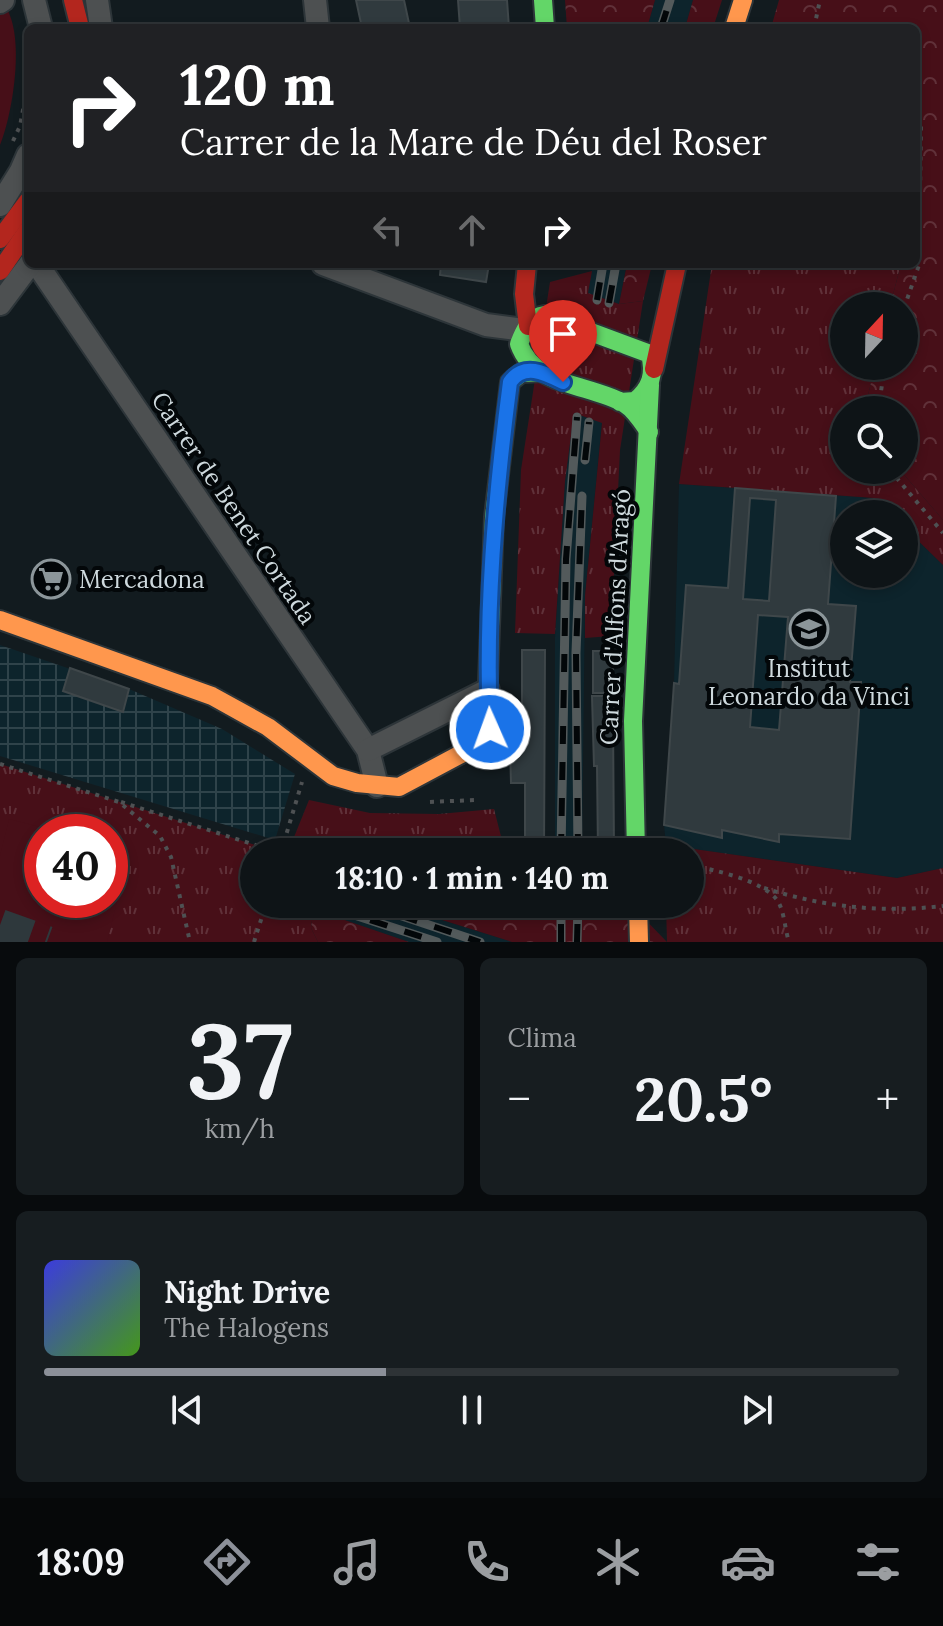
<!DOCTYPE html>
<html lang="es">
<meta charset="utf-8">
<style>
body{margin:0;font-family:Lora,serif;background:#171d20;color:#f1f3f6;height:100vh;display:flex;flex-direction:column;font-size:30px;white-space:nowrap}
*{box-sizing:border-box;margin:0}
p{font-size:26px;color:#9b9ea1}
.icon{flex:none;width:44px;height:44px;fill:none;stroke:currentColor;stroke-width:2;stroke-linecap:round;stroke-linejoin:round}
.map{position:relative;height:942px;overflow:hidden}
.panel{display:flex;flex-direction:column;gap:16px;padding:16px;background:#080b0d;flex:1}
.panel>*{flex:none}
.top-card{position:absolute;left:24px;top:24px;width:896px;height:244px;border-radius:12px;box-shadow:0 4px 12px #0003,0 0 0 2px #2e3336;background:#202124;color:#fff;overflow:hidden}
.needle{width:52px;rotate:22deg}
.controls{position:absolute;left:830px;top:292px;display:grid;gap:16px}
.controls a{display:grid;place-items:center;width:88px;height:88px;border-radius:50%;background:#0e1417;box-shadow:0 4px 12px #0003,0 0 0 2px #2e3336;font-size:40px}
.speed{position:absolute;left:24px;top:814px;display:flex;gap:16px;font-size:40px;font-weight:700;text-align:center}
.speed>*{display:grid;place-content:center;width:104px;height:104px;border-radius:50%;background:#0e1417;box-shadow:0 4px 12px #0003,0 0 0 2px #2e3336;line-height:1}
.speed .limit{border:12px solid #d22;background:#fff;color:#111}
.pin{position:absolute;display:grid;place-items:center;width:68px;height:68px;color:#fff;margin:-82px -34px;border-radius:50% 50% 50% 0;rotate:-45deg;box-shadow:0 0 8px #0007}
.pin .icon{rotate:45deg}
.me{position:absolute;width:88px;margin:-44px;rotate:358deg;stroke-linejoin:round;filter:drop-shadow(0 0 6px #0008)}
.turn{display:flex;align-items:center;gap:28px;height:168px;padding:0 24px;font-size:36px}
.turn .icon{width:104px;height:104px;stroke-width:2.5}
.turn b{display:block;font-size:56px;line-height:68px}
.lanes{display:flex;align-items:center;height:76px;padding:0 24px;background:#0003;justify-content:center;gap:40px;direction:ltr}
.lanes .off{opacity:.35}
.big{font-size:60px;font-weight:700;line-height:1.1}
.panel .card{flex:1;display:flex;flex-direction:column;justify-content:center;gap:12px;min-width:0;padding:0 28px;border-radius:12px;background:#171d20}
.panel .dial{align-items:center;gap:0}
.dial b{font-size:104px;line-height:1}
.song{display:flex;align-items:center;gap:24px}
.cover{width:96px;height:96px;border-radius:12px;background:linear-gradient(135deg,hsl(240 70% 55%),hsl(100 70% 35%))}
.played{height:8px;border-radius:4px;background:linear-gradient(90deg,#8c9099 40%,#2e3336 40%)}
.keys{display:flex;justify-content:space-around;direction:ltr}
.heat{display:flex;justify-content:space-between;align-items:center;font-size:44px;direction:ltr}
.panel .tiles{flex:1;display:grid;gap:16px;grid-template-columns:1fr 1fr}
.card:last-child{grid-column:span 2}
.trip{position:absolute;left:240px;top:838px;width:464px;height:80px;border-radius:40px;background:#0e1417;box-shadow:0 4px 12px #0003,0 0 0 2px #2e3336;font-weight:700;line-height:80px;text-align:center}
.tabs{display:flex;height:128px;justify-content:space-around;align-items:center;background:#060809;color:#9b9ea1}
.tabs .icon{width:56px;height:56px}
.tabs .active{color:#8c9099}
.tabs b{font-size:36px;color:#f1f3f6}
.map>svg:first-child{display:block}
.built{fill:#0d242c}
.industrial{fill:url(#industrial-grid)}
.grass{fill:url(#grass-tufts);fill-rule:evenodd}
.forest{fill:url(#forest-crowns)}
.park{fill:#470f18}
.building{fill:#303a3e;stroke:#3f474a;stroke-width:2;fill-rule:evenodd}
.lines{fill:none;stroke-linecap:round;stroke-linejoin:round}
.secondary-tunnel{stroke:#2e383c;stroke-width:32;stroke-dasharray:32 16;stroke-linecap:butt}
.street-casing{stroke:#2d3539;stroke-width:26}
.fast-casing{stroke:#2d3539;stroke-width:22}
.slow-casing{stroke:#2d3539;stroke-width:22}
.jam-casing{stroke:#2d3539;stroke-width:22}
.path{stroke:#4e5153;stroke-width:4;stroke-dasharray:4 6;stroke-linecap:butt}
.street{stroke:#4d5051;stroke-width:22}
.fast{stroke:#63d668;stroke-width:18}
.slow{stroke:#ff974d;stroke-width:18}
.jam{stroke:#b3261e;stroke-width:18}
.rail-casing{stroke:#535a5b;stroke-width:9}
.rail{stroke:#030709;stroke-width:6;stroke-dasharray:18;stroke-linecap:butt}
.route-casing{stroke:#114b97;stroke-width:20}
.route{stroke:#1a73e8;stroke-width:14}
.labels{text-anchor:middle;dominant-baseline:central;stroke-width:8;stroke-linejoin:round;paint-order:stroke}
.street-label{font-size:24px;fill:#ced9dd;stroke:#030709}
.poi-label{font-size:24px;fill:#ced9dd;stroke:#030709;text-anchor:start}
</style>
<div class="map">
<svg width="943" height="942" viewBox="0 0 943 942">
<defs>
<pattern id="industrial-grid" width="8" height="8" patternUnits="userSpaceOnUse" patternTransform="scale(2)"><rect width="8" height="8" fill="#0d242c"/><path d="M0 4h8M4 0v8" fill="none" stroke="#2f434a"/></pattern>
<pattern id="grass-tufts" width="24" height="20" patternUnits="userSpaceOnUse" patternTransform="scale(2)"><rect width="24" height="20" fill="#470f18"/><path d="M3 7l-1-3M5 7V3M7 7l1-3M15 17l-1-3M17 17v-4M19 17l1-3" fill="none" stroke="#603139"/></pattern>
<pattern id="forest-crowns" width="20" height="18" patternUnits="userSpaceOnUse" patternTransform="scale(2)"><rect width="20" height="18" fill="#470f18"/><path d="M2 6a3 3 0 1 1 6 0M12 15a3 3 0 1 1 6 0" fill="none" stroke="#603139"/></pattern>
</defs>
<rect width="100%" height="100%" fill="#121b1f"/>
<g class="built">
<path d="M655,0H693L685,28H647Z"/>
<path d="M593,264H627L619,304L587,293Z"/>
<path d="M573,413L602,422L585,596L582,852H555V637L565,481Z"/>
<path d="M679,484L874,498L890,514H844V574H904V527L943,565V868L897,878L666,845L664,825L674,683Z"/>
<path d="M336,904H391L512,942H409L332,916Z"/>
</g>
<path class="industrial" d="M0,645L129,689L222,729L295,774L275,840L0,756Z"/>
<g class="grass">
<path d="M712,264H901L890,306H844V366H875L868,395L873,410H844V470H900L943,520V565L904,527V514H890L874,498L679,484Z"/>
<path d="M592,271L588,293L619,304L643,301L620,450L611,636L585,638V596L602,423L574,413L565,481L555,634L515,633L521,470L550,282Z"/>
<path d="M0,764L277,852H254V904H314L311,928L318,942H0ZM42,832H110V900H42Z"/>
<path d="M309,800L370,813L439,814L494,809L505,852H410L387,843L357,837L330,846L326,852H288Z"/>
<path d="M666,845L897,878L943,868V942H667L666,904H690V852H666Z"/>
</g>
<g class="forest">
<path d="M565,0H655L647,28H567Z"/>
<path d="M693,0H722L713,28H685Z"/>
<path d="M779,0H943V520L900,470H904V410H873L868,395L875,366H904V306H890L901,264H916V28H771Z"/>
<path d="M627,264H652L643,301L619,304Z"/>
<path d="M357,837L387,843L410,852H326L338,840Z"/>
<path d="M314,904H336L333,916L409,942H318L311,928Z"/>
<path d="M391,904H630L667,942H512Z"/>
</g>
<g class="park">
<path d="M0,0C28,25 13,113 0,145Z"/>
<path d="M9,819L59,832H42V900H110V845L130,850L107,942H0V856Z"/>
</g>
<g class="building">
<path d="M356,0H404L410,28H362Z"/>
<path d="M458,0H507L509,28H460Z"/>
<path d="M441,264H489L486,282L440,275Z"/>
<path d="M735,488L836,496L828,604L856,606L850,682H861L850,839L779,834V842L722,830V838L664,825L674,683L679,684L686,585L728,588ZM750,498L776,500L769,601L743,599ZM758,615L788,617L779,730L750,727Z"/>
<path d="M522,650H545L544,852H525V783H511L509,712H522Z"/>
<rect x="593" y="651" width="20" height="42"/>
<path d="M70,668L129,689L123,712L63,691Z"/>
<path d="M592,696H617L616,720H613L614,852H598L597,766H594Z"/>
</g>
<g class="lines">
<path class="secondary-tunnel" d="M0,925L47,942"/>
<defs>
<g id="street">
<path d="M34,0L41,28"/>
<path d="M97,0L101,28"/>
<path d="M315,0L318,28"/>
<path d="M0,2L3,0"/>
<path d="M0,205L21,171L28,155"/>
<path d="M37,264L368,750L377,786"/>
<path d="M323,264L486,325L524,330"/>
<path d="M0,304L30,264"/>
<path d="M368,750L488,690"/>
</g>
<g id="fast">
<path d="M543,0L545,28"/>
<path d="M620,402L635,401C651,388 655,374 650,354L545,315C530,317 524,331 519,344C534,387 591,384 625,404C635,410 642,422 649,432"/>
<path d="M461,754L484,739L490,729L488,681L494,517L510,382L521,373L543,372"/>
<path d="M636,852L633,721L650,385"/>
</g>
<g id="slow">
<path d="M734,28L743,0"/>
<path d="M0,620L212,696L268,727L333,776L357,783L399,787L461,754"/>
<path d="M638,904L639,942"/>
</g>
<g id="jam">
<path d="M73,0L80,28"/>
<path d="M0,239L28,201"/>
<path d="M527,264L524,294L528,326"/>
<path d="M0,271L28,230"/>
<path d="M654,369L677,264"/>
</g>
</defs>
<use href="#street" class="street-casing"/>
<use href="#fast" class="fast-casing"/>
<use href="#slow" class="slow-casing"/>
<use href="#jam" class="jam-casing"/>
<g class="path">
<path d="M814,28L820,0"/>
<path d="M27,43L28,69"/>
<path d="M13,141L20,126L28,83"/>
<path d="M904,308L919,265L921,123L916,118"/>
<path d="M878,410L885,366"/>
<path d="M890,470L943,533"/>
<path d="M0,764L119,802L160,836L171,857L190,942"/>
<path d="M121,802L277,852"/>
<path d="M430,802L474,800"/>
<path d="M281,852L302,782"/>
<path d="M690,865C714,870 762,880 777,900C784,909 785,930 789,942"/>
<path d="M764,888C824,907 880,913 943,906"/>
<path d="M254,942L266,904"/>
</g>
<use href="#street" class="street"/>
<use href="#fast" class="fast"/>
<use href="#slow" class="slow"/>
<use href="#jam" class="jam"/>
<defs>
<g id="rail">
<path d="M661,28L670,0"/>
<path d="M597,300L603,264"/>
<path d="M609,303L616,264"/>
<path d="M585,460L589,422"/>
<path d="M561,852L566,559L577,417"/>
<path d="M578,852L576,653L582,496"/>
<path d="M366,904L480,942"/>
<path d="M336,909L437,942"/>
<path d="M561,942V904"/>
<path d="M577,942L578,904"/>
</g>
</defs>
<use href="#rail" class="rail-casing"/>
<use href="#rail" class="rail"/>
</g>
<g class="lines">
<defs>
<path id="route" d="M490,729C485,612 495,497 510,382C524,362 545,373 563,382"/>
</defs>
<use href="#route" class="route-casing"/>
<use href="#route" class="route"/>
</g>
<defs>
<symbol id="supermarket-ring" viewBox="-11 -11 22 22"><circle r="9.5" fill="#030709" stroke="#8c969a" stroke-width="1.5"/><path d="M-6-5.5h2.5l.6 2H6L4.5 2H-2.5L-4.4-4H-6ZM-1.5 3.2a1.3 1.3 0 1 0 .1 0ZM3 3.2a1.3 1.3 0 1 0 .1 0Z" fill="#8c969a"/></symbol>
<symbol id="school-ring" viewBox="-11 -11 22 22"><circle r="9.5" fill="#030709" stroke="#8c969a" stroke-width="1.5"/><path d="M0-5L7-2L0 1L-7-2ZM-4 1L0 2.5L4 1V4Q0 6-4 4Z" fill="#8c969a"/></symbol>
</defs>
<g fill-rule="evenodd">
<use href="#supermarket-ring" x="29" y="557" width="44" height="44"/>
<use href="#school-ring" x="787" y="607" width="44" height="44"/>
</g>
<g class="labels">
<g class="street-label">
<text transform="translate(234 508) rotate(56)">Carrer de Benet Cortada</text>
<text transform="translate(615 617) rotate(-87)">Carrer d'Alfons d'Aragó</text>
</g>
<g class="poi-label">
<text x="79" y="579">Mercadona</text>
<text x="809" y="668" text-anchor="middle">Institut<tspan x="809" dy="28">Leonardo da Vinci</tspan></text>
</g>
</g>
</svg>
<div class="controls">
<a><svg class="needle" viewBox="-14 -14 28 28"><path d="M0-13l5 13h-10z" fill="#e53935"/><path d="M0 13l5-13h-10z" fill="#9b9ea1"/></svg></a>
<a><svg class="icon" aria-label="search" viewBox="0 0 24 24"><circle cx="10" cy="10" r="6"/><path d="M15 15l6 6"/></svg></a>
<a><svg class="icon" aria-label="layers" viewBox="0 0 24 24"><path d="M12 4l9 5-9 5-9-5zM3 14l9 5 9-5"/></svg></a>
</div>
<div class="speed"><div class="limit">40</div></div>
<div class="pin" style="left:563px;top:382px;background:#d93025"><svg class="icon" aria-label="arrive" viewBox="0 0 24 24"><path d="M6 21V4h12l-3 4 3 4H6"/></svg></div>
<svg class="me" style="left:490px;top:729px" viewBox="-20 -20 40 40"><circle r="17" fill="#1a73e8" stroke="#fff" stroke-width="3"/><path d="M0-11L8 9 0 5-8 9z" fill="#fff"/></svg>
<div class="trip">18:10 · 1 min · 140 m</div>
<div class="top-card">
<div class="turn"><svg class="icon" aria-label="right" viewBox="0 0 24 24"><path d="M7 20v-9h11M14 6l5 5-5 5"/></svg><div><b>120 m</b>Carrer de la Mare de Déu del Roser</div></div>
<div class="lanes"><svg class="icon off" aria-label="left" viewBox="0 0 24 24"><path d="M17 20v-9H6M10 6l-5 5 5 5"/></svg><svg class="icon off" aria-label="ahead" viewBox="0 0 24 24"><path d="M12 20V5M6 11l6-6 6 6"/></svg><svg class="icon" aria-label="right" viewBox="0 0 24 24"><path d="M7 20v-9h11M14 6l5 5-5 5"/></svg></div>
</div>
</div>
<section class="panel">
<div class="tiles">
<div class="card dial"><b>37</b><p>km/h</p></div>
<div class="card"><p>Clima</p>
<div class="heat"><a>−</a><b class="big">20.5°</b><a>+</a></div>
</div>
<div class="card">
<div class="song"><i class="cover"></i><div><b>Night Drive</b><p>The Halogens</p></div></div>
<div class="played"></div>
<div class="keys"><svg class="icon" aria-label="previous" viewBox="0 0 24 24"><path d="M18 5L8 12l10 7zM5 5v14"/></svg><svg class="icon" aria-label="pause" viewBox="0 0 24 24"><path d="M8 5v14M16 5v14"/></svg><svg class="icon" aria-label="next" viewBox="0 0 24 24"><path d="M6 5l10 7-10 7zM19 5v14"/></svg></div>
</div>
</div>
</section>
<nav class="tabs">
<b>18:09</b>
<svg class="icon active" aria-label="directions" viewBox="0 0 24 24"><path d="M12 3l9 9-9 9-9-9zM9 14v-3h6M13 9l2 2-2 2"/></svg>
<svg class="icon" aria-label="music" viewBox="0 0 24 24"><path d="M9 18V5l10-2v13"/><circle cx="6" cy="18" r="3"/><circle cx="16" cy="16" r="3"/></svg>
<svg class="icon" aria-label="phone" viewBox="0 0 24 24"><path d="M5 4h4l2 5-3 2q2 4 5 5l2-3 5 2v4C11 20 4 13 5 4z"/></svg>
<svg class="icon" aria-label="climate" viewBox="0 0 24 24"><path d="M12 3v18M4 7l16 10M4 17L20 7"/></svg>
<svg class="icon" aria-label="car" viewBox="0 0 24 24"><path d="M5 17H2v-5l4-1 3-4h7l3 4 3 1v5h-3M9 17h6M6 11h13"/><circle cx="7" cy="17" r="2"/><circle cx="17" cy="17" r="2"/></svg>
<svg class="icon" aria-label="filters" viewBox="0 0 24 24"><path d="M4 7h16M4 17h16"/><circle cx="9" cy="7" r="2"/><circle cx="15" cy="17" r="2"/></svg>
</nav>
